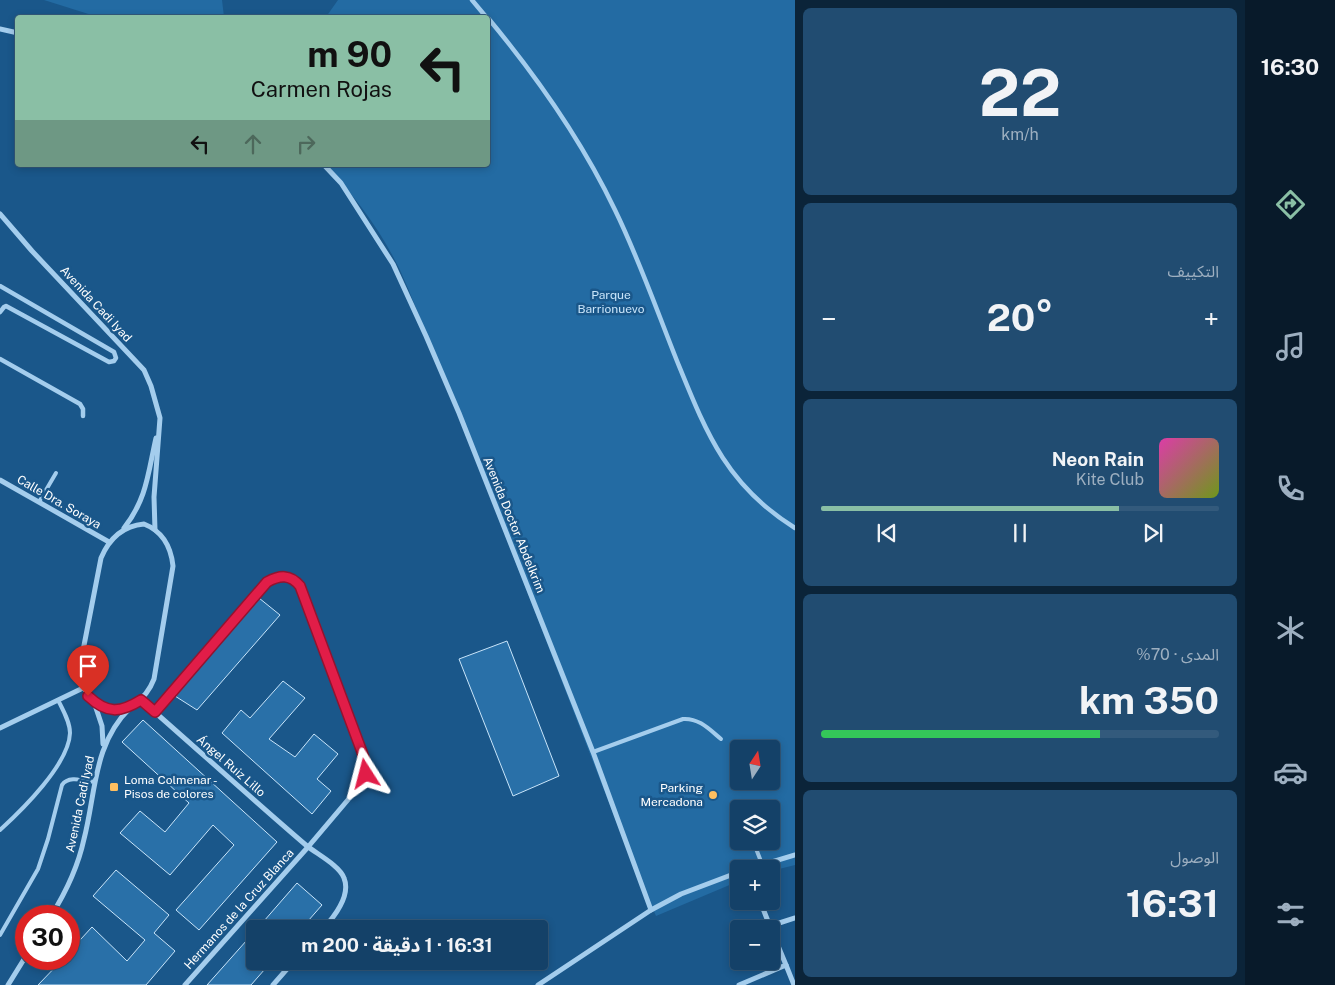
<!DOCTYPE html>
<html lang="ar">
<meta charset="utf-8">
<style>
body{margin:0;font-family:"Public Sans","Noto Sans Arabic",sans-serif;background:#214c71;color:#f1f3f6;direction:rtl;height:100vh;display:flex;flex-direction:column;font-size:19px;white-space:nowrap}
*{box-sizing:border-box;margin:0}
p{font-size:16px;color:#9dafc0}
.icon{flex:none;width:28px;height:28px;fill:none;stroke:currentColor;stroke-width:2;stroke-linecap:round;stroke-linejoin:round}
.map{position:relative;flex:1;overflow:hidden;direction:ltr}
.details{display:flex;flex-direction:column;gap:8px;padding:8px;background:#0b2439;width:450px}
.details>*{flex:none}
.hud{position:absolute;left:15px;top:15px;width:475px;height:152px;border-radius:5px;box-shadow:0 2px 8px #0003,0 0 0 1px #335a7c;direction:rtl;background:#8abfa5;color:#111;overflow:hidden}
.needle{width:32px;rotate:12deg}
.fabs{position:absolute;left:730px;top:740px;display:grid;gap:10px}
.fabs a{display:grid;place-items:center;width:50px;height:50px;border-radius:5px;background:#144168;box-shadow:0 2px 8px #0003,0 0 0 1px #335a7c;font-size:25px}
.speed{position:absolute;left:15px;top:905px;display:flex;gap:10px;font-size:25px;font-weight:700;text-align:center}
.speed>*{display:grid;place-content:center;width:65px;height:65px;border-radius:50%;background:#144168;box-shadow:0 2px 8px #0003,0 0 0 1px #335a7c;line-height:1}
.speed .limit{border:8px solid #d22;background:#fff;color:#111}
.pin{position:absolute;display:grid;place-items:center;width:42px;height:42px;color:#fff;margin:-51px -21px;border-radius:50% 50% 50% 0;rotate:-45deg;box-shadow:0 0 5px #0007}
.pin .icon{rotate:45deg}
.me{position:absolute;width:55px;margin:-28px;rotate:351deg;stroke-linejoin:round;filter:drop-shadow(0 0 4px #0008)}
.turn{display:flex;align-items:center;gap:18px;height:105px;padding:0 15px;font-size:22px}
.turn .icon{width:65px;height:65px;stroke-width:2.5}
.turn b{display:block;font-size:35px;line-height:42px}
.lanes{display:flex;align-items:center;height:48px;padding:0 15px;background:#0003;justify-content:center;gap:25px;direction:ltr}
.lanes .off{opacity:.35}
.big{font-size:38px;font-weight:700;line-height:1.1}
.details .widget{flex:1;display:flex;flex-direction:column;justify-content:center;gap:8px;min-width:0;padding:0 18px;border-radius:8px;background:#214c71}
.details .dial{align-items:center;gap:0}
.dial b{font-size:65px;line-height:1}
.song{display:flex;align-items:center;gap:15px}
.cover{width:60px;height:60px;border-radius:8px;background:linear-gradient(135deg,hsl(320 70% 55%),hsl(80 70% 35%))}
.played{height:5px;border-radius:2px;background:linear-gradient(90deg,#8abfa5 75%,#335a7c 75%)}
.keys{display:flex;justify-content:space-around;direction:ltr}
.heat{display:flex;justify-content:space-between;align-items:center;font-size:28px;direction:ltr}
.charge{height:8px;border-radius:4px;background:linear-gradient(90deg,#34c759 70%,#335a7c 0)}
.trip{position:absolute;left:246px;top:920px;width:302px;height:50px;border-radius:5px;background:#144168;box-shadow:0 2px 8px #0003,0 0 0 1px #335a7c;font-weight:700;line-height:50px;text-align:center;direction:rtl}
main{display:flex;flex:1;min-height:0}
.tabs{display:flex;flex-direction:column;width:90px;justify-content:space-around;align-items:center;background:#081a2a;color:#9dafc0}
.tabs .icon{width:35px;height:35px}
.tabs .on{color:#8abfa5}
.tabs b{font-size:22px;color:#f1f3f6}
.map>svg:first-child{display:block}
.green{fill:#236ba3;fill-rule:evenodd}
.building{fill:#2970a8;stroke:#c9e5fa}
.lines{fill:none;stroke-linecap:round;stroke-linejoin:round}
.service{stroke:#a4cded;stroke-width:4}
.pedestrian{stroke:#a4cded;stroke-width:4.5}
.minor{stroke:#a4cded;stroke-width:5}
.route-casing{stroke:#92132f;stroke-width:12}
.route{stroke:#e11d48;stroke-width:9}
.poi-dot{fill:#ffbf60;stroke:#1a578a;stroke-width:2}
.labels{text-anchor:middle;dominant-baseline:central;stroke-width:5;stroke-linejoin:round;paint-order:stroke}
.park-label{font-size:12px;fill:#c9e5fa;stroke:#1a578a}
.street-label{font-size:12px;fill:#fff;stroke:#1a578a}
.poi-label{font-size:12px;fill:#fff;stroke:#1a578a;text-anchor:start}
</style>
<main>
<nav class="tabs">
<b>16:30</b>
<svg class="icon on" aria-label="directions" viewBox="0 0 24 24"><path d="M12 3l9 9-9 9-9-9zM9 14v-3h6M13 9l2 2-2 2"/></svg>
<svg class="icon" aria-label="music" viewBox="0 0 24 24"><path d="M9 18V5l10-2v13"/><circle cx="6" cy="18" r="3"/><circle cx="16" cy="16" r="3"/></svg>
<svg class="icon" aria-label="phone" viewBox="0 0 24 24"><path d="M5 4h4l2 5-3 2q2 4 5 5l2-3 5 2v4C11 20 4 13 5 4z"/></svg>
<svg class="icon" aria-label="climate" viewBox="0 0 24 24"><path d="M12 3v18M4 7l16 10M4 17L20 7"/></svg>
<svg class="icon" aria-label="car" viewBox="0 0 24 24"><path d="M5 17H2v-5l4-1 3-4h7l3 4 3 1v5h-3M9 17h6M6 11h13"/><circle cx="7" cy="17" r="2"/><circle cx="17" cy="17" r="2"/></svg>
<svg class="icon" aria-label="filters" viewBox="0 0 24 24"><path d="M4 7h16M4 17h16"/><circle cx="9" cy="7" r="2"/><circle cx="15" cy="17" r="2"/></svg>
</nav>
<section class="details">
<div class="widget dial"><b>22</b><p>km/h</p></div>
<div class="widget"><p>التكييف</p>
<div class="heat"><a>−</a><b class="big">20°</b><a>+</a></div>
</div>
<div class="widget">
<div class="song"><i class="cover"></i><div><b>Neon Rain</b><p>Kite Club</p></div></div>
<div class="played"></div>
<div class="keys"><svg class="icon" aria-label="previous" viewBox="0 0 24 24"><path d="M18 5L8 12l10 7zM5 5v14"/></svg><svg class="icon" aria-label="pause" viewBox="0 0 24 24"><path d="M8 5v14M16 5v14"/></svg><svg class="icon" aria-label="next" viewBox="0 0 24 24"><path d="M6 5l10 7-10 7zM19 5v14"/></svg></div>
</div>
<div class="widget"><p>المدى · 70%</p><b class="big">350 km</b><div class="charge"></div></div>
<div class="widget"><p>الوصول</p><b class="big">16:31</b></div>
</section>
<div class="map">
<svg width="795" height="985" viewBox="0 0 795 985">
<rect width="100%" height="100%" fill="#1a578a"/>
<g class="green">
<path d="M44,0H222L224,17H98Z"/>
<path d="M338,0H795V865L771,871V869H739V881L656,916L628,852L431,344C420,319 411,294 400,270C381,231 355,195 324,165H488V18L326,17ZM739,749H771V781H739ZM739,809H771V841H739Z"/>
</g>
<g class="building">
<path d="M259,598L280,615L197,710L175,696Z"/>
<path d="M507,641L559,776L513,796L459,659Z"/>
<path d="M283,681L305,698L269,739L295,757L314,734L338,754L317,779L331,791L312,814L222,733L241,710L250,718Z"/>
<path d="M143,720L277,842L199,930L176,910L234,845L213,825L170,875L120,833L140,811L165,832L189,803L122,742Z"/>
<path d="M116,870L169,915L154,933L175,951L146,985H38L63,959H69V952L92,927L127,961L145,940L93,896Z"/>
<path d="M297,883L322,905L301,929H257Z"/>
<path d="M255,931V961H272L251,985H207Z"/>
</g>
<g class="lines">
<g class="service">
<path d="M39,502L56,473"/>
<path d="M593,752L683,719C699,718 709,729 721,739"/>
<path d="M0,830C22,810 69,764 70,733C70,722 63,710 58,700"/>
<path d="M753,841L762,864"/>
<path d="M0,935L38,869L48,839L62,785C69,775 84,781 95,782"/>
</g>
<g class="pedestrian">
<path d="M472,0L487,18"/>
<path d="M488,18C538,78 581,139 615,210C639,259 657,311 677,361C706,432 726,485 795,528"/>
<path d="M0,286L114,352L116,358L114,361L109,362L6,306L4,307L0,312"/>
<path d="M0,359L80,404L83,409V416"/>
</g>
<g class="minor">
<path d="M0,29L18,33"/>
<path d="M324,165L341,183L393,264L426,336L459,413L593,752L651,910"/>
<path d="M0,214L32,251L144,370L151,386L160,418L154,497L155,530"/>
<path d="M0,480L109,542"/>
<path d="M144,524C162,531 171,547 173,566L154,679C136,725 80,717 80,666L101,558C109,539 122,526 144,524Z"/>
<path d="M124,528C147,499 148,473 156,438"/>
<path d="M141,700C196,748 251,798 307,846C317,854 340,866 344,878C351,895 334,917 323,929"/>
<path d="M94,702L102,726L103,744"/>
<path d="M155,712L267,582C280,575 290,574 300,586L362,752L367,768L363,782L308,847L185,985"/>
<path d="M0,728L83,688"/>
<path d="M748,869L795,855"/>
<path d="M760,901L771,929"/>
<path d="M51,916C66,892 78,867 84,839C96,793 93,744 130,708"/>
<path d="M770,926L795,918"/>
<path d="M771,929L786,965"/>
<path d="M8,985L26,956"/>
<path d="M273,985L294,961"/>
<path d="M538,985L651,910L681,894L739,872"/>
<path d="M739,985L786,965L794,985"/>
</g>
</g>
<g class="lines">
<defs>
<path id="route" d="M88,696C107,714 120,713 141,700L155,712L267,582C280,575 290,574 300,586L362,752L367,768L366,774"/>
</defs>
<use href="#route" class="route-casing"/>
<use href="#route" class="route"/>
</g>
<g class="poi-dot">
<rect x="109" y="782" width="10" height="10" rx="2.5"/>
<circle cx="713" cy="795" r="5"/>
</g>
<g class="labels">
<g class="park-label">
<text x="611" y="295">Parque<tspan x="611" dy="14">Barrionuevo</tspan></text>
</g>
<g class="street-label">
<text transform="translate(96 304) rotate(47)">Avenida Cadi Iyad</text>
<text transform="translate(59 502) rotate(30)">Calle Dra. Soraya</text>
<text transform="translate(514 525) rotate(68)">Avenida Doctor Abdelkrim</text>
<text transform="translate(231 766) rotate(41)">Ángel Ruiz Lillo</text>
<text transform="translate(80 804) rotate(-78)">Avenida Cadi Iyad</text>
<text transform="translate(239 909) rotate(-48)">Hermanos de la Cruz Blanca</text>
</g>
<g class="poi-label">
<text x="124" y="780">Loma Colmenar -<tspan x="124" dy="14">Pisos de colores</tspan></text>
<text x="703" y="788" text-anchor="end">Parking<tspan x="703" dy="14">Mercadona</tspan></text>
</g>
</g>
</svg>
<div class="fabs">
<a><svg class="needle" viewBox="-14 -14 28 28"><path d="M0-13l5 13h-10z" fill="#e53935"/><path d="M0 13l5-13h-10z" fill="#9dafc0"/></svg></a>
<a><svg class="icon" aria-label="layers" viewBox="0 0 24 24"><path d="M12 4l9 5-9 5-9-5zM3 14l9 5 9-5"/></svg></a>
<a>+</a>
<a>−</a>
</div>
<div class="speed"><div class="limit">30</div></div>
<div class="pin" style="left:88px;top:696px;background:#d93025"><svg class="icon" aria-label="arrive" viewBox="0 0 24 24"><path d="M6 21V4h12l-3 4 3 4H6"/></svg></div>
<svg class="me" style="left:366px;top:774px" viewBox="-20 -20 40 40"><path d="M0-17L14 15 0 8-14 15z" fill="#e11d48" stroke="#fff" stroke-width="4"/></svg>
<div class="trip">16:31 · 1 دقيقة · 200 m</div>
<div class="hud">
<div class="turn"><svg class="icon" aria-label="left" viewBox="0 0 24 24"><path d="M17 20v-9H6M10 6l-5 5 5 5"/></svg><div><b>90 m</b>Carmen Rojas</div></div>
<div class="lanes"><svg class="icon" aria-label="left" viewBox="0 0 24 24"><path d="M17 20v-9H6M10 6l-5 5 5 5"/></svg><svg class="icon off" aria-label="ahead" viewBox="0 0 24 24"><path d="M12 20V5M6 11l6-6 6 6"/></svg><svg class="icon off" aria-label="right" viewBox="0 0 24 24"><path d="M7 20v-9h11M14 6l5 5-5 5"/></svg></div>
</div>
</div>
</main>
